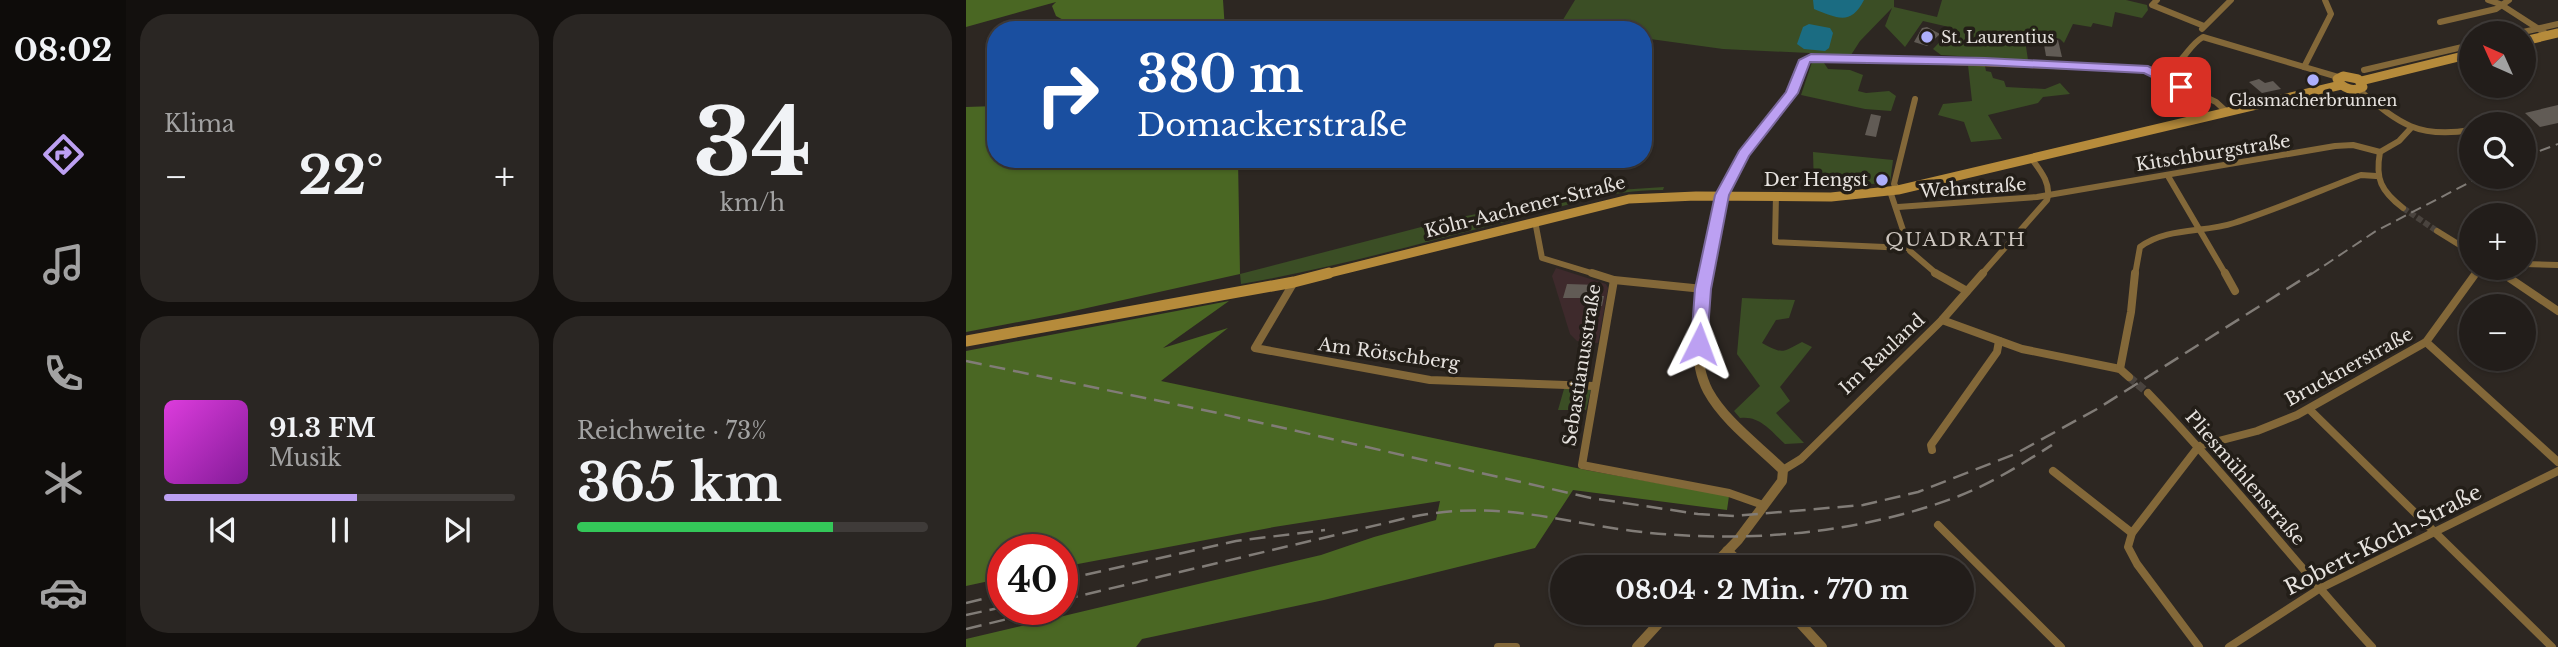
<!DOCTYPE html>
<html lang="de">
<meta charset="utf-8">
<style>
body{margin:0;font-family:"Libre Baskerville",serif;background:#2a2623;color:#f1f3f6;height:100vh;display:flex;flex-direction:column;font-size:26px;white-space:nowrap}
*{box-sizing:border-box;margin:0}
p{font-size:23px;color:#a2a2a2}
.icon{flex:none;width:38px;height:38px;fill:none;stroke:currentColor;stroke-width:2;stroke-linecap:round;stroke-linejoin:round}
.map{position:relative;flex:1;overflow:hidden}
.sheet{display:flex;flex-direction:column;gap:14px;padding:14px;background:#13100e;width:840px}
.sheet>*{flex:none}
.top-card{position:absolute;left:21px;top:21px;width:665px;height:147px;border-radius:28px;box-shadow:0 2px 5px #0004,0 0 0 2px #3f3b39;background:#1a4fa0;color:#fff;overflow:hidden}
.needle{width:46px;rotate:315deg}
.fabs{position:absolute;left:1493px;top:21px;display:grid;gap:14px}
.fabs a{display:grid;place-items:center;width:77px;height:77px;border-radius:50%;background:#221d1a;box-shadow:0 2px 5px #0004,0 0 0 2px #3f3b39;font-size:35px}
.speed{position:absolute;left:21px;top:534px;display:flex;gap:14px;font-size:35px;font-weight:700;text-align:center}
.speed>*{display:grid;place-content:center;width:91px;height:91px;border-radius:50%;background:#221d1a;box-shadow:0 2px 5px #0004,0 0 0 2px #3f3b39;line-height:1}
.speed .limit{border:10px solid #d22;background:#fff;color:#111}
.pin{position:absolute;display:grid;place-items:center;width:60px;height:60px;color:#fff;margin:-30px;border-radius:14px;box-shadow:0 4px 10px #0006}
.me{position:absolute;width:77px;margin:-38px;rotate:3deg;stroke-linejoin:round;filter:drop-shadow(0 0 5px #0008)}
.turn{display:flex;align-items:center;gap:24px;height:147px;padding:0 35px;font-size:32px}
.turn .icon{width:91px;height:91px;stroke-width:2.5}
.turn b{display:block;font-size:49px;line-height:60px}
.big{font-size:52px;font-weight:800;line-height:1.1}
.sheet .card{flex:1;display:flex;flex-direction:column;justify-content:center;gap:10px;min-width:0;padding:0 24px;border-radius:28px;background:#2a2623}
.sheet .dial{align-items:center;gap:0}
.dial b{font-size:91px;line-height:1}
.song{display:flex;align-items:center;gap:21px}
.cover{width:84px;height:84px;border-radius:10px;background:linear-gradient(135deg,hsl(300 70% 55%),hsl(290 70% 35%))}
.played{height:7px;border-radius:4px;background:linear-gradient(90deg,#bca0f2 55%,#3f3b39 55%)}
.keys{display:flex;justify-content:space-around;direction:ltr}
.heat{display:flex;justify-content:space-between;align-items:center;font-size:38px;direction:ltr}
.charge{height:10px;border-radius:5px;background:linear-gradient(90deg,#34c759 73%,#3f3b39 0)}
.sheet .tiles{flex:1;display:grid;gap:14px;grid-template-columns:repeat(2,1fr)}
.trip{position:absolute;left:584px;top:555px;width:424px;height:70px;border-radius:35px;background:#221d1a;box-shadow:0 2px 5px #0004,0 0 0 2px #3f3b39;font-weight:800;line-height:70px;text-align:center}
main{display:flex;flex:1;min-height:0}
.menu{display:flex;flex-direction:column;width:126px;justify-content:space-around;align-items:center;background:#0e0c0a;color:#a2a2a2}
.menu .icon{width:49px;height:49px}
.menu .selected{color:#bca0f2}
.menu b{font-size:32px;color:#f1f3f6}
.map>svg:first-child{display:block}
.education{fill:#3e2a2c}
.green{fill:#3b4e25}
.forest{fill:#4a6723}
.water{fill:#1b6c82}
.building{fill:#615b55}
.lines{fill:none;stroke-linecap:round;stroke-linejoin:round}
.minor-tunnel-far1{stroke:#49433e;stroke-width:6;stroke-dasharray:6 2.5;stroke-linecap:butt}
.minor-tunnel{stroke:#49433e;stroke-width:8;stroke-dasharray:8 3.5;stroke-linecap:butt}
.minor-far1{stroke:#836839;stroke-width:6}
.minor{stroke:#836839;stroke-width:8}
.tertiary-far1{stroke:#836839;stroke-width:7}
.tertiary{stroke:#836839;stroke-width:10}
.secondary-far1{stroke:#b68b3b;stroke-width:9}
.secondary{stroke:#b68b3b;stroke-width:11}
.rail-far1{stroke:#817c77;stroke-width:2;stroke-dasharray:11 6;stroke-linecap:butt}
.rail{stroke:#817c77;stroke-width:2.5;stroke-dasharray:16 8;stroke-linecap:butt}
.route{fill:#bca0f2;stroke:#7a689d;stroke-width:2}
.poi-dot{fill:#adaffb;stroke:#231e18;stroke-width:2.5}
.labels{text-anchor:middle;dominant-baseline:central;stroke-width:7;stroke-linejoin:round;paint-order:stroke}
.far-poi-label{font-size:16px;fill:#e6e2de;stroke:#231e18;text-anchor:start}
.street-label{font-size:18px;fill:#e6e2de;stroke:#231e18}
.poi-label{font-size:18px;fill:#e6e2de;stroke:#231e18;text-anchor:end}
.neighbourhood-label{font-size:19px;letter-spacing:2px;fill:#ccc5be;stroke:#231e18}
.near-street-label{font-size:21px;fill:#e6e2de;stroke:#231e18}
</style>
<main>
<nav class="menu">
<b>08:02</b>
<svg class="icon selected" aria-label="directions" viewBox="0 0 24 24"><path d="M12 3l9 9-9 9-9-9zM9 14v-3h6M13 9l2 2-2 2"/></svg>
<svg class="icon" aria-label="music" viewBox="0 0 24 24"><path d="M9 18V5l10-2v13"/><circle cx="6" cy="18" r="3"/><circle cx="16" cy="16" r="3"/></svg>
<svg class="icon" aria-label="phone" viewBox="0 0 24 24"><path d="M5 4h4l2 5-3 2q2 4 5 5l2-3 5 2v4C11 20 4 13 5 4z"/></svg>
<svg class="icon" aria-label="climate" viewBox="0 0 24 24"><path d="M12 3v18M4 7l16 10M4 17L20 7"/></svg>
<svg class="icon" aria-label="car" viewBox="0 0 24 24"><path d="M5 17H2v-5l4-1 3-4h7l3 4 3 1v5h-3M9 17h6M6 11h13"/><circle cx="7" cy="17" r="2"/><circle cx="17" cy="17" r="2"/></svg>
</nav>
<section class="sheet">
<div class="tiles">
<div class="card"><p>Klima</p>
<div class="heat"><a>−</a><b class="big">22°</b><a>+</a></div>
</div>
<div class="card dial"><b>34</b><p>km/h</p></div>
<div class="card">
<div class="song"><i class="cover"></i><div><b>91.3 FM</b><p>Musik</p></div></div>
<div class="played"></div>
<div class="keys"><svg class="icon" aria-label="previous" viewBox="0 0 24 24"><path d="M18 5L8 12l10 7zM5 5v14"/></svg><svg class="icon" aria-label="pause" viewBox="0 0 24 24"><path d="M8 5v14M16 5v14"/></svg><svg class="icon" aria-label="next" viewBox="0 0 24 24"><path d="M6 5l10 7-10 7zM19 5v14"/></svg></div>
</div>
<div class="card"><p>Reichweite · 73%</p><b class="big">365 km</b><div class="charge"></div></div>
</div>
</section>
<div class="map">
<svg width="1592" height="647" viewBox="0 0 1592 647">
<rect width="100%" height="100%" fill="#2d2722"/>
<path class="education" d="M590,268L640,284L642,288L632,343L611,341L604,334L586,276Z"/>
<g class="green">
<path d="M609,0H928V7L971,17L976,0H1160L1181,5L1182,10L1176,18L1149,12L1146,27L1127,23L1125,27L1107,24L1098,43L1094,39L1063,30L1059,40L1062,60L975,55L967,49L987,28L957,21L939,47L919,26L926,8L894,41L885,55L757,49L677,38V30H627L595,23Z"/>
<path d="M846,62L858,63L862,69L884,70L897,75L892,91L900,93L923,91L930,96L925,111L899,109L835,95Z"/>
<path d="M1002,65L1019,66L1020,71L1025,72L1027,78L1038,81L1040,87L1079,89L1094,83L1104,94L1077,97L1072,103L1022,115L1036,139L1005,142L998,122L972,115L977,104L1006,101Z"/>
<path d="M847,152L927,160L924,183L848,187Z"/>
<path d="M698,187L697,190C647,189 598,206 550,219C459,242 368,268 275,284L274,274L490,218L622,192Z"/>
<path d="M776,298L829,300L823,318L810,320L796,343C818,355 816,352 836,342L846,347L814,387L824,401L810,413L838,443L819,444C806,432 794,415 774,418L768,411L794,386L771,354Z"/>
<path d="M598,389H625L620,410H592Z"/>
</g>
<g class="forest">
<path d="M0,0H257L259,30H116L90,16L86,6L90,2L0,27Z"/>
<path d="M30,106V159H272L274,274L94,314L0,332V107Z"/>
<path d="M263,301L197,348L262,328L195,381L620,470L763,496L761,510L607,490L569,548L358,600L176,639L170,647H0V639L355,555L408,537L470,520L474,501L308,527L96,567V550H37V578L0,586V351Z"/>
</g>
<g class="water">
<path d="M847,0H898C885,26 871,18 848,9Z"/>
<path d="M843,24L864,28L867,33L863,48L859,51L838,49L831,44L837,27Z"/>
</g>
<g class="building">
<path d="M961,27L974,34L961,46L948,42L956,28Z"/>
<path d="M1077,39L1092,40L1096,57L1080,56Z"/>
<path d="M1293,79L1299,83L1307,81L1315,89L1296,93L1283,82Z"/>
<path d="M1592,105V123L1574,127L1559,113Z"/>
<path d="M905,114L915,116L910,137L899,135Z"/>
<path d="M601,284L633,285L630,296H638L636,306L617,305L619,298H597Z"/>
</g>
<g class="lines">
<path class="minor-tunnel-far1" d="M1437,208L1471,231"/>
<path class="minor-tunnel" d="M1163,377L1182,393"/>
<g class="minor-far1">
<path d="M1191,0L1186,5L1238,26"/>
<path d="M1522,0L1534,4L1582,35"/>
<path d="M1474,22L1530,9L1543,0"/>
<path d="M1236,29L1265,0"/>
<path d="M1553,33L1592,24"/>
<path d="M1338,67L1365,14L1359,0"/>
<path d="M1183,70L1250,102L1261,112"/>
<path d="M1398,70L1505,45"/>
<path d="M1393,90C1433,123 1451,139 1505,130"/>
<path d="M1414,152C1409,179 1415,191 1437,208"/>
<path d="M1414,152L1433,141L1445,128"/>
<path d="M1202,176L1260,275"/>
<path d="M932,190L928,184L949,99"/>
<path d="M924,191L944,251L972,275"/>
<path d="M756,195L777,154L826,93L835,62L845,57L1198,70C1220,63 1220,47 1237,37L1372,77"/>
<path d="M810,195L809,242L941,248"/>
<path d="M932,207L1071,197L1369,146L1387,145L1414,152"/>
<path d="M569,221L576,258L632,275"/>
<path d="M1471,231L1505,252"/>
<path d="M1558,264L1592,265"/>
<path d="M1528,268L1539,275"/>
<path d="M1015,275L1081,200C1086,184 1074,170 1065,158"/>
<path d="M1169,275L1174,247C1201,227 1238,233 1268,223C1311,209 1353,191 1395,175L1410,176"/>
<path d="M1509,275L1514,268"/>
</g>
<g class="minor">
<path d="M626,273L648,280L737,289"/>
<path d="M969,273L1001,291"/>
<path d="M1259,273L1269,291"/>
<path d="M1536,273L1592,311"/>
<path d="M648,280L616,465L763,493L797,505"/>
<path d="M328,282L289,348L464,380L628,386"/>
<path d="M976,320L1056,349L1154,369L1163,377"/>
<path d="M1460,342L1592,462"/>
<path d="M1154,369L1165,312L1169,273"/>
<path d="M1182,393C1260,474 1330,564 1406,647"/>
<path d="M1343,409L1586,647"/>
<path d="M966,450L965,445L1031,352L1033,341"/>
<path d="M817,470L835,459L976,320L1017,273"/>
<path d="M1087,471L1166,533"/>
<path d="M972,525L1095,647"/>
<path d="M532,647H550"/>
<path d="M1233,647L1171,564L1162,547L1166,533L1233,446L1291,431L1331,415L1460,342L1510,273"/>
<path d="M1263,647L1353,589L1592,471"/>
</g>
<path class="tertiary-far1" d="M738,275L756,195"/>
<g class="tertiary">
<path d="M739,273C733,309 724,357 742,391C759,422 793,446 817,470L816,481L772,540L746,567"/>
<path d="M761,551L779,567"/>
<path d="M824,612L856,647"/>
<path d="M671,647L703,612"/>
</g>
<g class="secondary-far1">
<path d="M1558,41L1592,33"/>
<path d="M1377,76L1392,79L1397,87C1387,92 1377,89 1371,79Z"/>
<path d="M1395,81L1505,54"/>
<path d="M356,275L663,199L730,196L865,197L932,190L1375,85"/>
</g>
<path class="secondary" d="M0,341L328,282L363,273"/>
<g class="rail-far1">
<path d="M1558,157L1592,144"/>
<path d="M1344,275L1410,231L1514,177"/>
</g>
<g class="rail">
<path d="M0,361L247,412L625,498L732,514L768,516L897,505L952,492L1049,454L1131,409L1346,273"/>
<path d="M96,580L270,541L359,530"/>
<path d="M96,600L445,517C531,500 584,520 667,531C774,544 891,535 993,496C1026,483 1056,464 1086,445"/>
<path d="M0,603L37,594"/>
<path d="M0,615L37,607"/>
<path d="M0,629L83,609"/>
</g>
</g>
<path class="route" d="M845,54L1019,58L1182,66L1221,87L1215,90L1210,89L1178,73L1019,65L844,62L832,93L783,156L763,195L745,289L741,344L738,348H727L725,344L729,289L749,195L773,151L820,92L833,60Z"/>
<g class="poi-dot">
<circle cx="961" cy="37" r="7"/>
<circle cx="1347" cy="80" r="7"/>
<circle cx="916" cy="180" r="7"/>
</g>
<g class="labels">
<g class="far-poi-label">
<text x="975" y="37">St. Laurentius</text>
<text x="1347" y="100" text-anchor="middle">Glasmacherbrunnen</text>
</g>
<g class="street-label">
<text transform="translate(1247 153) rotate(-9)">Kitschburgstraße</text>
<text transform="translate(1007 188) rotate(-4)">Wehrstraße</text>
<text transform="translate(559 207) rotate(-14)">Köln-Aachener-Straße</text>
<text transform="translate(423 354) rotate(8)">Am Rötschberg</text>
<text transform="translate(916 354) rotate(-43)">Im Rauland</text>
<text transform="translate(616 365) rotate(-81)">Sebastianusstraße</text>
<text transform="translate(1383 367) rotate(-29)">Brucknerstraße</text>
<text transform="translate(1279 478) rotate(49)">Pliesmühlenstraße</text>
</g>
<g class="poi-label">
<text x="902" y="180">Der Hengst</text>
</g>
<g class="neighbourhood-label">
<text x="990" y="239">QUADRATH</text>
</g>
<g class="near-street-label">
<text transform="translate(1417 540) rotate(-27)">Robert-Koch-Straße</text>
</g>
</g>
</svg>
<div class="fabs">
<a><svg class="needle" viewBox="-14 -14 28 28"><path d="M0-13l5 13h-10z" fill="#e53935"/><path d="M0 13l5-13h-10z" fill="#a2a2a2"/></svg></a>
<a><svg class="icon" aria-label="search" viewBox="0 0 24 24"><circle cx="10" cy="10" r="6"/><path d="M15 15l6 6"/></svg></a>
<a>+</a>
<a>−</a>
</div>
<div class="speed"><div class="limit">40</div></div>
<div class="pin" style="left:1215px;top:87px;background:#d93025"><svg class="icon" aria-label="arrive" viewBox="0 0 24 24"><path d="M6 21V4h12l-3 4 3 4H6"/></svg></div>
<svg class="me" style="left:733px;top:344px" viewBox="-20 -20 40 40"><path d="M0-17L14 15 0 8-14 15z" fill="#bca0f2" stroke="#fff" stroke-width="4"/></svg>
<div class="trip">08:04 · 2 Min. · 770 m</div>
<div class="top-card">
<div class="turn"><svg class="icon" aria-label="right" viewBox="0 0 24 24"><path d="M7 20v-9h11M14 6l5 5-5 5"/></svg><div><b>380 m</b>Domackerstraße</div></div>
</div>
</div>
</main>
